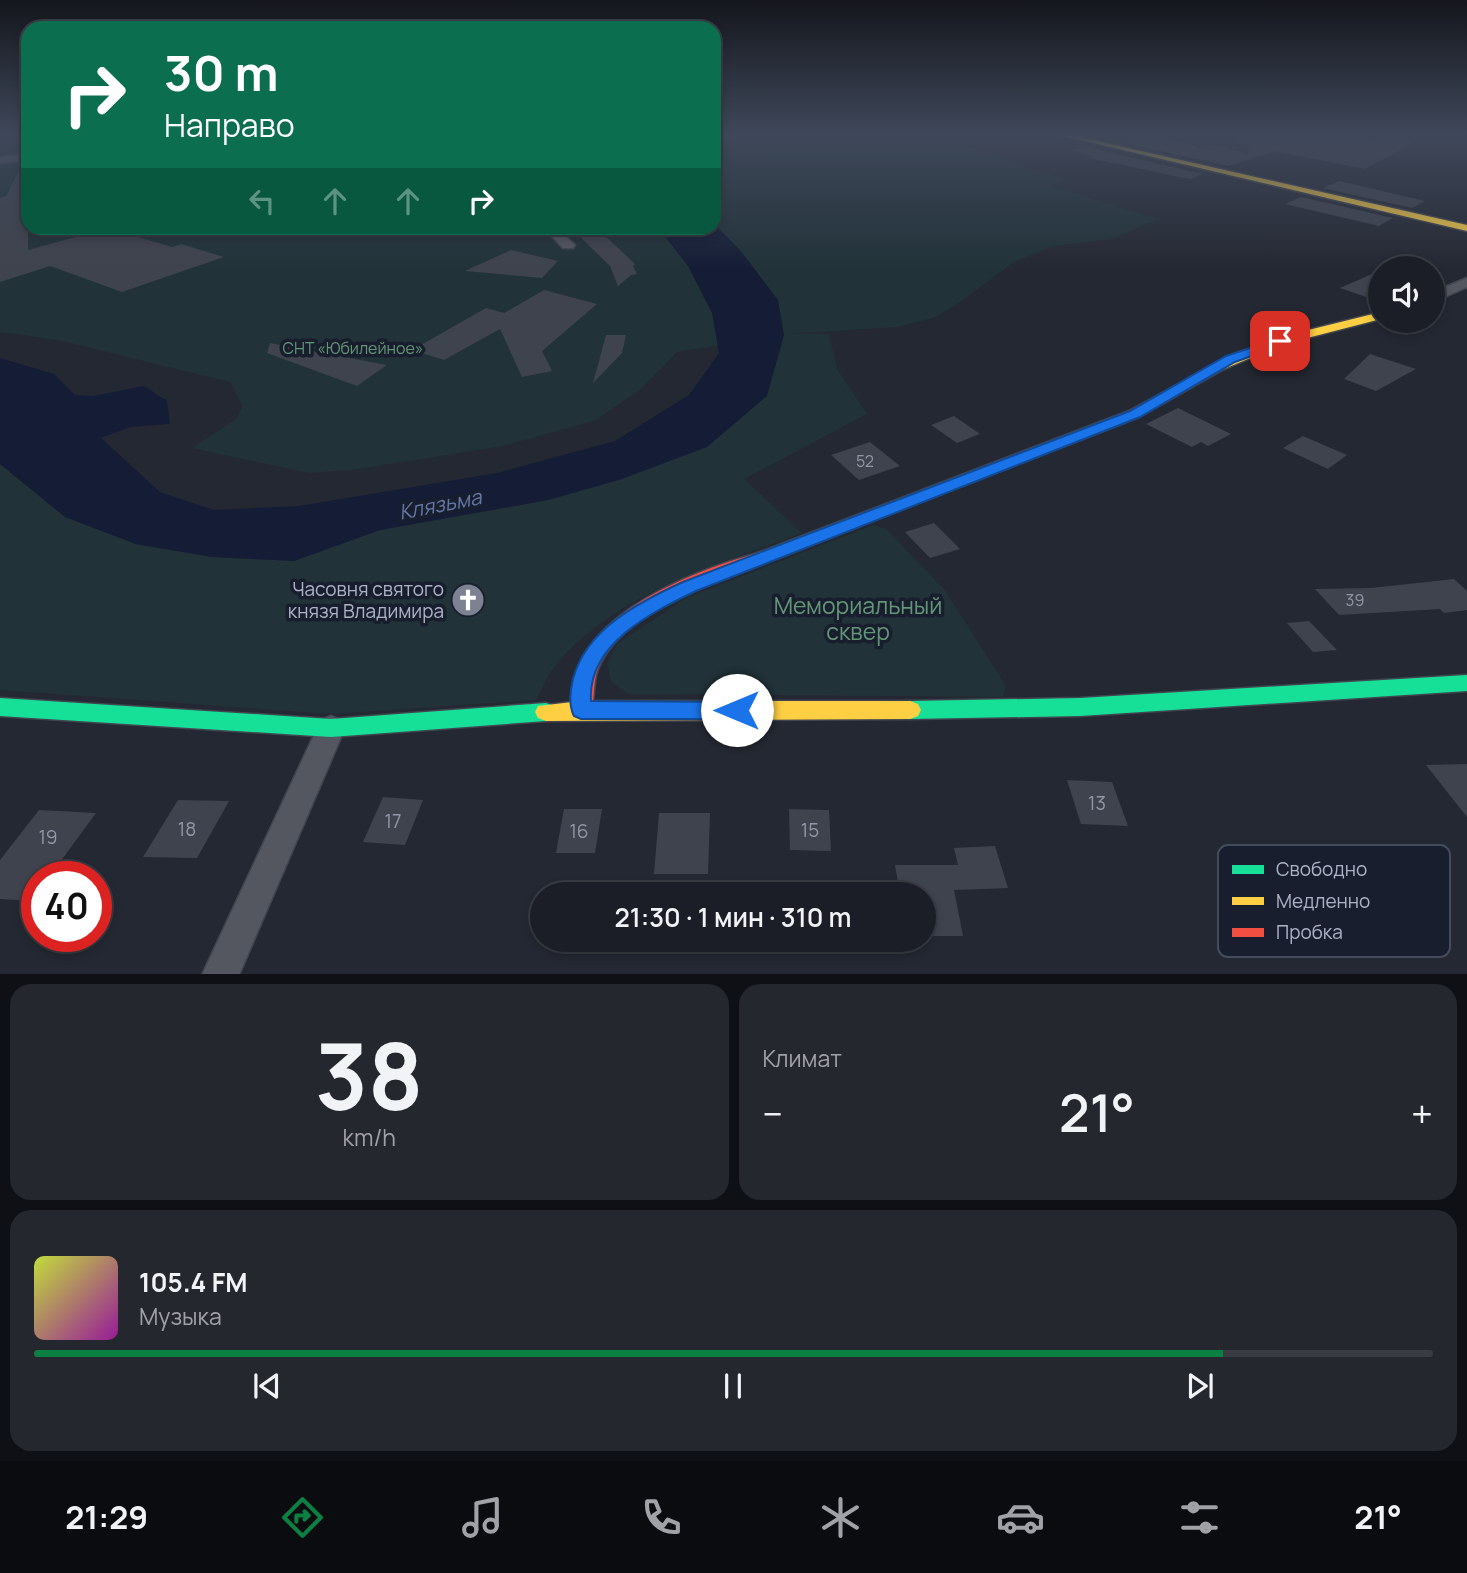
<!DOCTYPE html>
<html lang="ru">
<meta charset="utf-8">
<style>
body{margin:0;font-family:Manrope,sans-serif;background:#24272e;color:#f1f3f6;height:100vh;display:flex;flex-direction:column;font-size:26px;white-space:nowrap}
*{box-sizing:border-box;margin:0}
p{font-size:23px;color:#a0a2a7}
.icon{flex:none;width:38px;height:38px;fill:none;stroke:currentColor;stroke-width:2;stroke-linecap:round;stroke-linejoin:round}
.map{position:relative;height:974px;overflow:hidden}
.drawer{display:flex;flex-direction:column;gap:10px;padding:10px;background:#0f1015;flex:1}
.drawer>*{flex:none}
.guide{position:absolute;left:21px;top:21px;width:700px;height:214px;border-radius:21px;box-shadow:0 4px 10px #0003,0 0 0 2px #393c43;background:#0b6e4f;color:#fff;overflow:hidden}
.controls{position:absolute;left:1368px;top:256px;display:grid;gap:14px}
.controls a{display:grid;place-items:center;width:77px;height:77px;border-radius:50%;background:#1b1e26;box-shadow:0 4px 10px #0003,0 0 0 2px #393c43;font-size:35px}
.speed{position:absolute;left:21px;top:861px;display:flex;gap:14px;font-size:35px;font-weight:700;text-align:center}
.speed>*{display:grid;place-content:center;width:91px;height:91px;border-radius:50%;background:#1b1e26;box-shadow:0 4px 10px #0003,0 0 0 2px #393c43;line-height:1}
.speed .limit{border:10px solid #d22;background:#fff;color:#111}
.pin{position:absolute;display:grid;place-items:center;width:60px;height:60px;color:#fff;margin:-30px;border-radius:14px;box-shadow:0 4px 10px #0006}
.me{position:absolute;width:77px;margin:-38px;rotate:270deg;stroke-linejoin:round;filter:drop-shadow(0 0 5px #0008)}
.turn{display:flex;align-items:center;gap:24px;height:147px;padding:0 28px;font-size:32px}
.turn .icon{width:91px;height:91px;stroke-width:2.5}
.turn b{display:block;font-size:49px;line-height:60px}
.lanes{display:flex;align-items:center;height:66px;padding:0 28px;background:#0003;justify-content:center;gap:35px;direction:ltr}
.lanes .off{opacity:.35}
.big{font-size:52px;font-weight:600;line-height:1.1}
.drawer .card{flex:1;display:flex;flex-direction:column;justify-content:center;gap:10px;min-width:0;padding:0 24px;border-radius:21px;background:#24272e}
.drawer .dial{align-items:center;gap:0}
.dial b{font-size:91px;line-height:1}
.song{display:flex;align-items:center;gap:21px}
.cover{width:84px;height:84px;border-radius:10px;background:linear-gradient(135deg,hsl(70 70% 55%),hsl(300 70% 35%))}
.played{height:7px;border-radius:4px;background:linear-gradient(90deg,#0b8043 85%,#393c43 85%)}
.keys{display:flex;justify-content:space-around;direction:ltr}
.heat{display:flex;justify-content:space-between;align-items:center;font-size:38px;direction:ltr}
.drawer .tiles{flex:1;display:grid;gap:10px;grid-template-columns:1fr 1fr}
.card:last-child{grid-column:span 2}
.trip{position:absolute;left:530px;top:882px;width:406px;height:70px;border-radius:35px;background:#1b1e26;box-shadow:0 4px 10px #0003,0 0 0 2px #393c43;font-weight:600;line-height:70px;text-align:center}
.tabs{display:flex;height:112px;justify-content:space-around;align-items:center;background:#0b0c0f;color:#a0a2a7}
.tabs .icon{width:49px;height:49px}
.tabs .current{color:#0b8043}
.tabs b{font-size:32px;color:#f1f3f6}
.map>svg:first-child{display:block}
.green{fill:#213238}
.water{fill:#141d35}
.building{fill:#3f434d}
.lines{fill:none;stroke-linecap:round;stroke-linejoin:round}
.street-casing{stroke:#41454f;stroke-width:3}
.fast-casing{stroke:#41454f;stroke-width:3}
.slow-casing{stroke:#41454f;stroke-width:3}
.jam-casing{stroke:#41454f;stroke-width:3}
.street{fill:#545760;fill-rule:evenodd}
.fast{fill:#16e098;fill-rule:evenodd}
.slow{fill:#ffcf43;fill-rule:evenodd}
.jam{fill:#f24e42;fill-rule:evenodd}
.route{fill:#1a73e8;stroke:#114b97;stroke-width:2}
.labels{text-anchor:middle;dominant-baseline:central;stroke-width:7;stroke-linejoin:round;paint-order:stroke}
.far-park-label{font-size:16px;fill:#629775;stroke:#181e2d}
.number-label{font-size:16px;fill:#9197a7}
.poi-label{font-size:19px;fill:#acb3c5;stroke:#181e2d;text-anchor:end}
.near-number-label{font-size:19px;fill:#9197a7}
.water-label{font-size:21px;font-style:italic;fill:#6277a7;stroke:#181e2d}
.near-park-label{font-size:23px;fill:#629775;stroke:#181e2d}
.key{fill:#181e2d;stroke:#444b5b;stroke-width:2}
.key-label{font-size:19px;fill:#acb3c5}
</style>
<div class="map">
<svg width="1467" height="975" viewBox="0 0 1467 975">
<rect width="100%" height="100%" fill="#242832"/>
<g class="green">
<path d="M714,134H938L1024,167L1066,179L1051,186L1158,219L1112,239L1053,246L1014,262L956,305L933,318L897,327L788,334H829L837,369L867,414L744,479L802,533C716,566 615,592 554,667C547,676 542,689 536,700L330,714L0,690V464L65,517L136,544L212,557L294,561L380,530L548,500L783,335L677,352L641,389L596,420L504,446L351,470L309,473L192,448L236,419L243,406L230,382L58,340L0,332V137L28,135L22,141L28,161V228H714Z"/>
<path d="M873,525L886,529L944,589L1006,686L1003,697L628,694L611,681L607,663L617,644L688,597Z"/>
</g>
<path class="water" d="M714,224L740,250L778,300L784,335L767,396L707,447L619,480L548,500L380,530L294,561L212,557L136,544L65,517L0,464V358L54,374L75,395L93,396L144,386L167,401L170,424L130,427L101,438L160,492L214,510L299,506L497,473L615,441L689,395L719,353L712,313L688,266L659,229L714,228Z"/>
<g class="building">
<path d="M1152,134L1200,148L1215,145L1248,154L1249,145L1236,143L1237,134H1335L1375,141L1388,135L1419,140L1365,169L1275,151L1228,166L1117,141Z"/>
<path d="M1086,147L1203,174L1190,179L1089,158L1093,156L1069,150Z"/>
<path d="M23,163H28V250L108,228L172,247L181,244L224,257L122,292L50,266L0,282V198L6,196Z"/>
<path d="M1339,181L1425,201L1412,208L1323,188Z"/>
<path d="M1301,197L1393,218L1379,226L1285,204Z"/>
<path d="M571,228H597L635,264L633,266L637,274L631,275L618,286L610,266Z"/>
<path d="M511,250L558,261L542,278L465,271Z"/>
<path d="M1381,270V302L1340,288Z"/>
<path d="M544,290L597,304L542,351L552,371L522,377L500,329L444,360L412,350L486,308L504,313Z"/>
<path d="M606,335H626L622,353L593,383Z"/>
<path d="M270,343L387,365L357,386L267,353Z"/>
<path d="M1370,354L1416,369L1376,391L1344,379Z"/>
<path d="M1178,408L1231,434L1208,446L1201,442L1192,447L1146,424Z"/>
<path d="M954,416L980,434L957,443L931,425Z"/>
<path d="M1303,436L1347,455L1328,469L1283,448Z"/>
<path d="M870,442L900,466L859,480L831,455Z"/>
<path d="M934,523L960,549L930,558L905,532Z"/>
<path d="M1454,579L1467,591V610L1444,613L1440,609L1339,615L1315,589L1371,588Z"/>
<path d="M1309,621L1337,650L1313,652L1287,623Z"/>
<path d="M1467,764V817L1426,765Z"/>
<path d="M1067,780L1112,782L1128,826L1081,824Z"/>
<path d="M383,797L423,800L405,845L363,842Z"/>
<path d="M178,800L229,801L197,858L143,857Z"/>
<path d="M564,809H602L595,853H556Z"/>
<path d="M789,809L829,810L831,851L790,850Z"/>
<path d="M39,810L96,813L49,877H37V894L32,901L0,899V860Z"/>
<path d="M659,813H710L708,874H654Z"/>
<path d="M995,846L1008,888L954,890L963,936H924V894H900L895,865H958L954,848Z"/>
</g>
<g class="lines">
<defs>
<g id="street">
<path d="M28,154V160L0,163V157Z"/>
<path d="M544,228H557L575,245L573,248H563Z"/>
<path d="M1467,278V287L1433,302V292Z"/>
<path d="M331,716L341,720L345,728L239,975H202L321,720Z"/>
</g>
<g id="fast">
<path d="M1219,362L1224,363V369L1139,417L767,562H755L752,558L755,554L1129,411Z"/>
<path d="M1467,675V691L1080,716L910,719L902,716L899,710L902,704L910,701L1080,698Z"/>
<path d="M0,698L331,719L546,703L554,706L557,712L554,718L546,721L331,737L0,716Z"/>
</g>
<g id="slow">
<path d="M1055,134H1066L1467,225V231Z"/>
<path d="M1381,312V319L1284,344L1224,369H1214L1213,366L1276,338Z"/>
<path d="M581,701H910L918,704L921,710L918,716L910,719L546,721L538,718L535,712L538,706Z"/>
</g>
<path id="jam" d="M761,552L767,554L770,558L767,562C713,583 622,610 598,669C592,684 596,702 589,716L581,719L573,716C569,707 571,695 573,684C588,610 696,570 761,552Z"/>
</defs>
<use href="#street" class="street-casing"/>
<use href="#fast" class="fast-casing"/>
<use href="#slow" class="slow-casing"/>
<use href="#jam" class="jam-casing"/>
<use href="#street" class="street"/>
<use href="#fast" class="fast"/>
<use href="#slow" class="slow"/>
<use href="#jam" class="jam"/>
</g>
<linearGradient id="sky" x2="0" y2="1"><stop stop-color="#14161c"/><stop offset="0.5" stop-color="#3f485a"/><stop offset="1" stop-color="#3f485a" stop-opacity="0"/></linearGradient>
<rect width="1467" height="270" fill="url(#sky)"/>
<path class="route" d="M1280,338L1285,339V344L1235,362L1140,417L696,591C652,612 587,644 591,701L737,702L745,704L748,710L745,717L737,719H581L574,716C568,704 570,691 573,679C586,629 639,602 683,582L1130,411L1226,356Z"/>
<defs>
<symbol id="church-disc" viewBox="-11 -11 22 22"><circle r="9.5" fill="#7c8292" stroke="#181e2d"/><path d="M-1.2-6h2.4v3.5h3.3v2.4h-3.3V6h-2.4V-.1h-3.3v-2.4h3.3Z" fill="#fff"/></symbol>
</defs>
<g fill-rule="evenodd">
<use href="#church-disc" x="449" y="581" width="38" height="38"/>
</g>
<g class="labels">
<g class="far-park-label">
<text x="353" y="348">СНТ «Юбилейное»</text>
</g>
<g class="number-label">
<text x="865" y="461">52</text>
<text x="1355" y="600">39</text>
</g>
<g class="poi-label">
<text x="444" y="589">Часовня святого<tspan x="444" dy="22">князя Владимира</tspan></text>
</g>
<g class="near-number-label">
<text x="1097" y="803">13</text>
<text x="393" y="821">17</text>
<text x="187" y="829">18</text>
<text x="810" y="830">15</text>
<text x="579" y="831">16</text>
<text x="48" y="837">19</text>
</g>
<g class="water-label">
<text transform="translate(440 504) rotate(-11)">Клязьма</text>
</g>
<g class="near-park-label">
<text x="858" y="605">Мемориальный<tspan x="858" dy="26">сквер</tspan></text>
</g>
</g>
<rect x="1218" y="845" width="232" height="112" rx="10" class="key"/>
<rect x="1232" y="865" width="32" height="9" fill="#16e098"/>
<rect x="1232" y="897" width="32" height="8" fill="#ffcf43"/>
<rect x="1232" y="928" width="32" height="9" fill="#f24e42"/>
<g class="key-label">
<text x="1276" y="876">Свободно</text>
<text x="1276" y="908">Медленно</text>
<text x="1276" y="939">Пробка</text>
</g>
</svg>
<div class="controls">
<a><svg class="icon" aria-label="sound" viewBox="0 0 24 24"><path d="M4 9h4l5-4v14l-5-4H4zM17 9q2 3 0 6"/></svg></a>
</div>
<div class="speed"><div class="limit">40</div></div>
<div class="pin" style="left:1280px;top:341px;background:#d93025"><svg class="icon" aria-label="arrive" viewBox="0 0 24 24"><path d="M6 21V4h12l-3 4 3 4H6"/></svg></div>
<svg class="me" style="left:737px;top:710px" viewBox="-20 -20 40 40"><circle r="19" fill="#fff"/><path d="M0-13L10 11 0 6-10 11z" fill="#1a73e8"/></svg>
<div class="trip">21:30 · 1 мин · 310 m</div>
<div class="guide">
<div class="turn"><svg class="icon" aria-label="right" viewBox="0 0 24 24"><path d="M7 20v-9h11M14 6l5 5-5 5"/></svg><div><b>30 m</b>Направо</div></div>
<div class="lanes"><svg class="icon off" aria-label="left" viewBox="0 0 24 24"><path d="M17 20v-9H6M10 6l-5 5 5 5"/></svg><svg class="icon off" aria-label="ahead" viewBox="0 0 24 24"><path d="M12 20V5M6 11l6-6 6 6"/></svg><svg class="icon off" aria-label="ahead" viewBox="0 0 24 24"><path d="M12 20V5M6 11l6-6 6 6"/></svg><svg class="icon" aria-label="right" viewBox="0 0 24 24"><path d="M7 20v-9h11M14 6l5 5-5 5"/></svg></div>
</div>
</div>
<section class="drawer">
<div class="tiles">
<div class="card dial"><b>38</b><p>km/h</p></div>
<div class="card"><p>Климат</p>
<div class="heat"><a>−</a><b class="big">21°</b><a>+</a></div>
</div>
<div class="card">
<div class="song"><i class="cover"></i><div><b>105.4 FM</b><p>Музыка</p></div></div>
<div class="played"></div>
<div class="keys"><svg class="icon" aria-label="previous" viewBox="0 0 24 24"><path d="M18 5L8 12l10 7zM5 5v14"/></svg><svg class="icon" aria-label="pause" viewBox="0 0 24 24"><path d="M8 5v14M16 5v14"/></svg><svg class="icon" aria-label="next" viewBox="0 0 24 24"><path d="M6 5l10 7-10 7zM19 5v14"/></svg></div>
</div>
</div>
</section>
<nav class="tabs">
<b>21:29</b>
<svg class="icon current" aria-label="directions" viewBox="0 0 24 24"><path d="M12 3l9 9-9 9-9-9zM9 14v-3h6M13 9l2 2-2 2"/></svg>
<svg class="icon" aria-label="music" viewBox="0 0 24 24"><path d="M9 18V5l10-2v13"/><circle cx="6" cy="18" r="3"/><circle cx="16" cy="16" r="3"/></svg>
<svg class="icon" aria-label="phone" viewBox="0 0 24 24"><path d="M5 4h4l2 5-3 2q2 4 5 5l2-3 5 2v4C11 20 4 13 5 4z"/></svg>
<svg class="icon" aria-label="climate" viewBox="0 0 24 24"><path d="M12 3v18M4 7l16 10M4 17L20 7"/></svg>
<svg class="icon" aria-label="car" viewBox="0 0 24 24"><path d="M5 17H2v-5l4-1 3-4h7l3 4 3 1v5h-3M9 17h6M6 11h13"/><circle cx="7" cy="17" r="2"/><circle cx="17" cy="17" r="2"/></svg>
<svg class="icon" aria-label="filters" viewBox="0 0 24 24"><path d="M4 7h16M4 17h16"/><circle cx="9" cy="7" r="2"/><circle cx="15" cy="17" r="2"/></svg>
<b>21°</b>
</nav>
